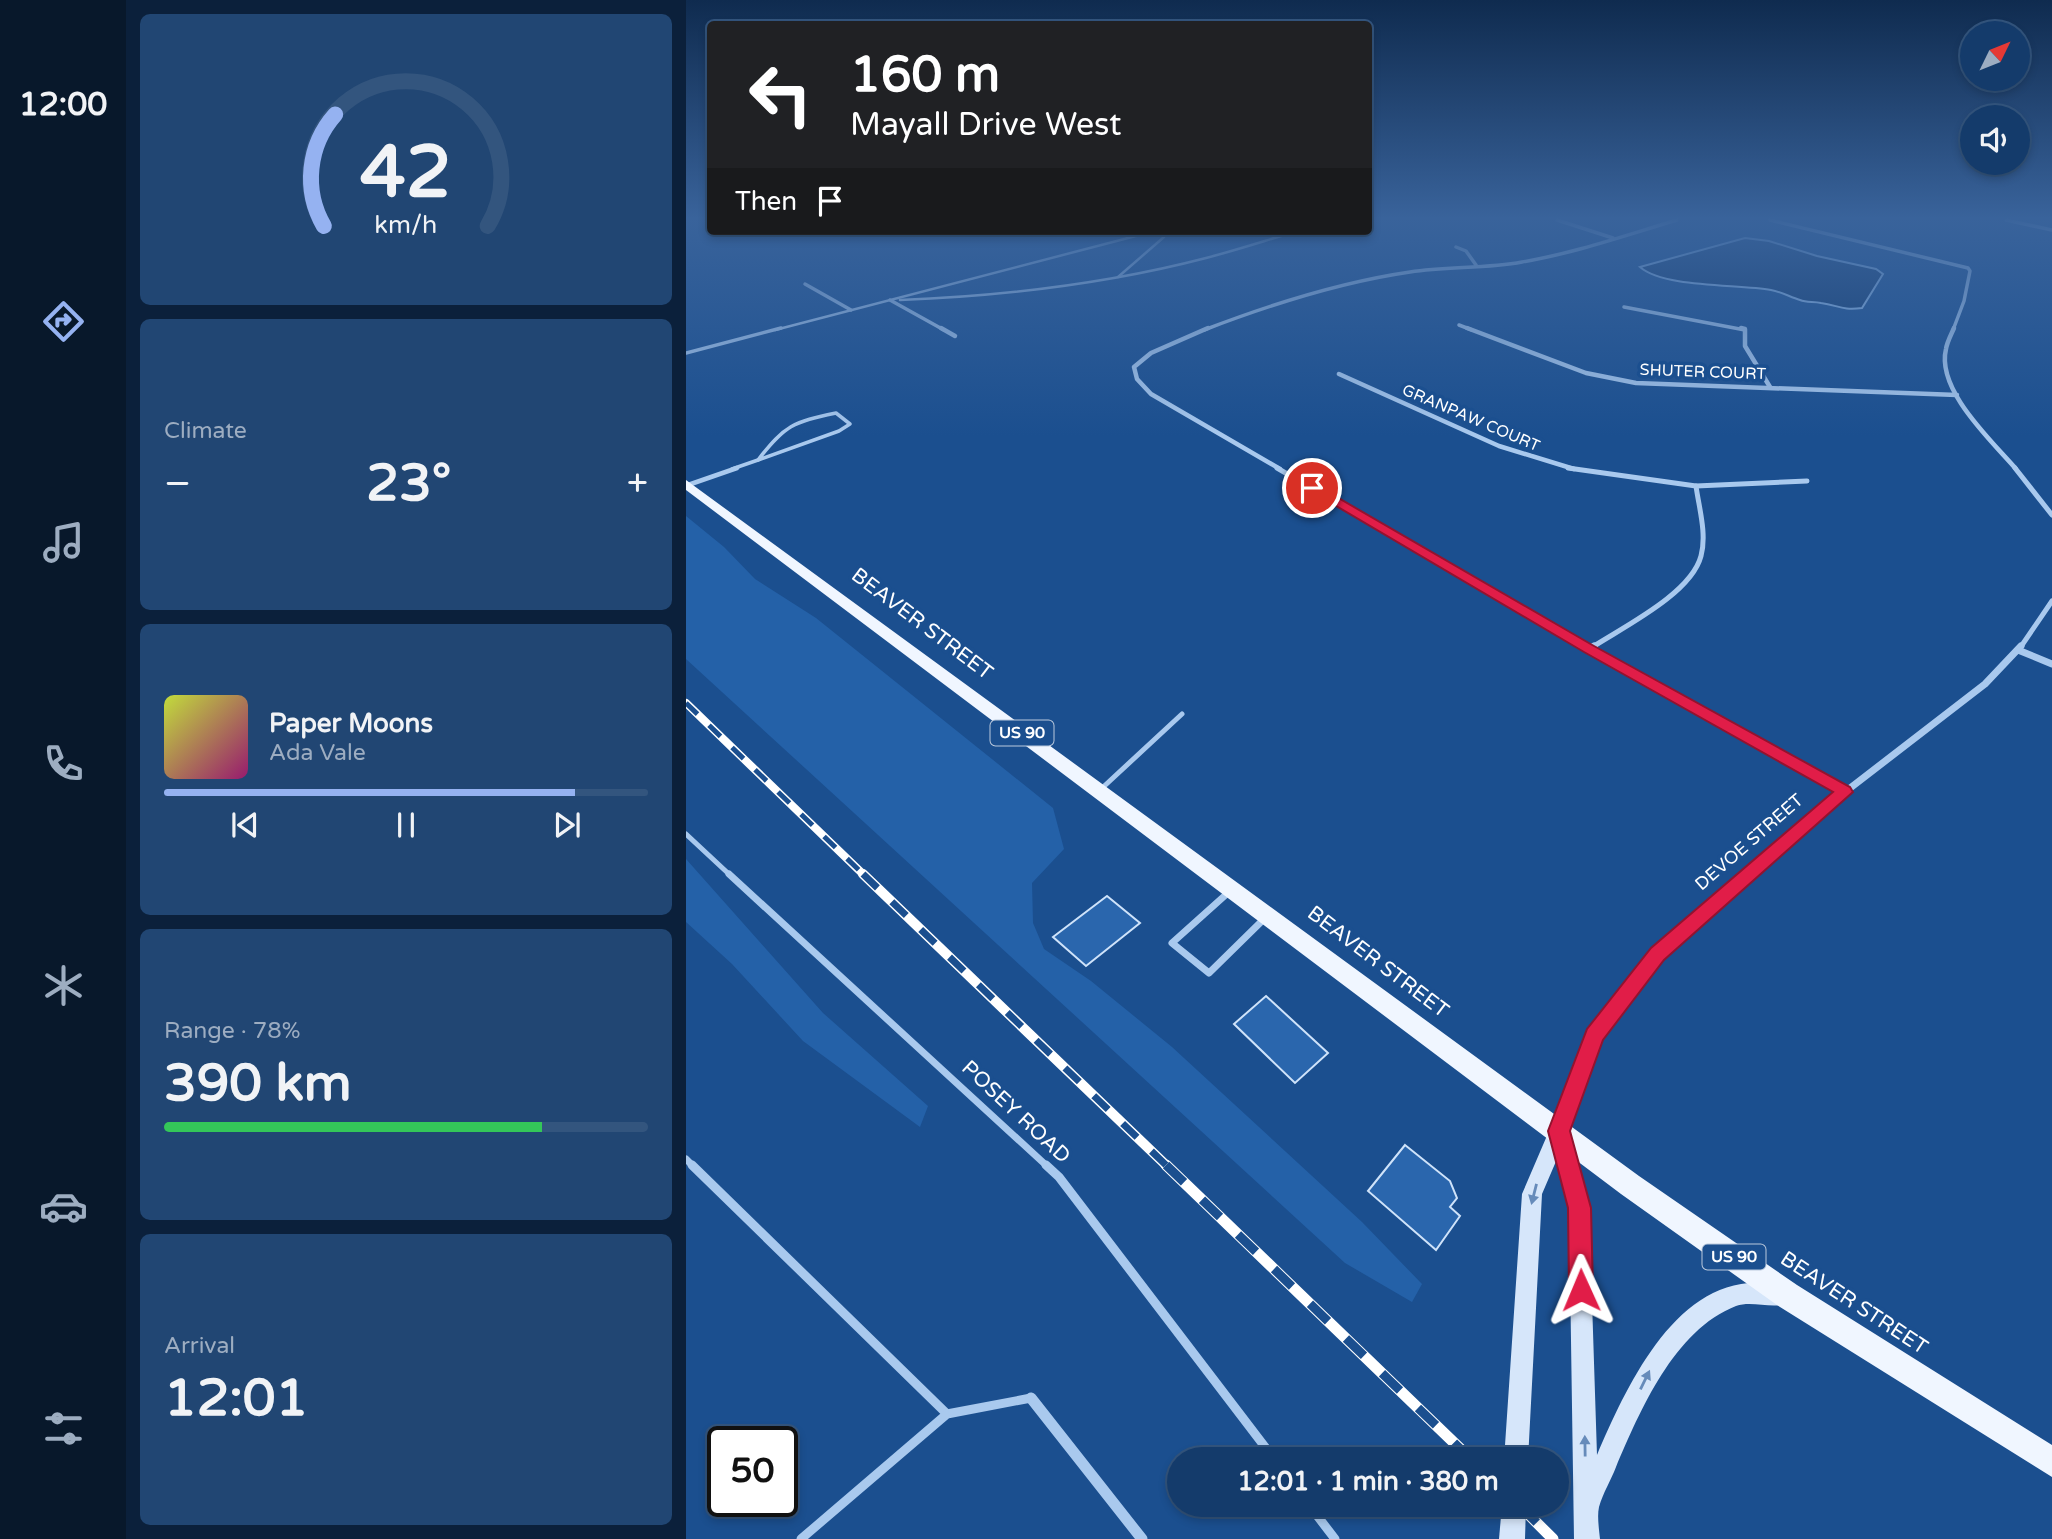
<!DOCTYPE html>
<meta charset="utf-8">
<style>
body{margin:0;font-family:"Varela Round",sans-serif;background:#214673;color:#f1f3f6;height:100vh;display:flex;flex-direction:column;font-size:26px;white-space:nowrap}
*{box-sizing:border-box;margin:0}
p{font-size:23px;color:#9dadc1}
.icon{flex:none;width:38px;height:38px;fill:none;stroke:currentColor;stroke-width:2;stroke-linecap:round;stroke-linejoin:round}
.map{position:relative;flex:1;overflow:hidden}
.details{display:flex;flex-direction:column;gap:14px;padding:14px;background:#0b203b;width:560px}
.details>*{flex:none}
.top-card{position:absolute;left:21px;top:21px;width:665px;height:214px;border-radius:7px;box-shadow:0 4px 10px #0003,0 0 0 2px #33557e;background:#202124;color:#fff;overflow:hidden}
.needle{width:46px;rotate:47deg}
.controls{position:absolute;left:1274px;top:21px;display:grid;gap:14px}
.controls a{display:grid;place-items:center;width:70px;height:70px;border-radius:50%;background:#143b6b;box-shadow:0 4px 10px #0003,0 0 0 2px #33557e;font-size:35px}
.speed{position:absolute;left:21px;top:1426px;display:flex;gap:14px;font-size:35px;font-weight:700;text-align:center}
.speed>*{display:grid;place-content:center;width:91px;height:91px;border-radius:50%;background:#143b6b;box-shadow:0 4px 10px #0003,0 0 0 2px #33557e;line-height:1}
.speed .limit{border:4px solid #111;border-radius:10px;background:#fff;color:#111}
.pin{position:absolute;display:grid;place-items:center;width:60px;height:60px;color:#fff;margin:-30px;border:4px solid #fff;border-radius:50%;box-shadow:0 2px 7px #0007}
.me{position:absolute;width:77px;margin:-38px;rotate:359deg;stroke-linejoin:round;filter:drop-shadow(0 0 5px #0008)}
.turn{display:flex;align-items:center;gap:24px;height:147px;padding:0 28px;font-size:32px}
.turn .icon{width:91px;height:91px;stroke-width:2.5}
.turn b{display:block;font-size:49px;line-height:60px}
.then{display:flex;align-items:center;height:66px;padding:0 28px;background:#0003;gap:14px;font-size:26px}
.big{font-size:52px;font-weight:700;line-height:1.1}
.details .widget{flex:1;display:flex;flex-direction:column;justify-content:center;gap:10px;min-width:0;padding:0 24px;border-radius:10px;background:#214673}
.details .dial{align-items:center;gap:0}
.dial svg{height:182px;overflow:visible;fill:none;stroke:#33557e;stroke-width:7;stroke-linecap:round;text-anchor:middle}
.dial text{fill:#f1f3f6;stroke:none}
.song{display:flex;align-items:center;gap:21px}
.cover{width:84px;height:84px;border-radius:10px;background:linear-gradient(135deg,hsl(70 70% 55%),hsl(320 70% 35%))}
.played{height:7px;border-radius:4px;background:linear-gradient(90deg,#95b2f1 85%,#33557e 85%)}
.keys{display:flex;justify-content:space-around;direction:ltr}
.heat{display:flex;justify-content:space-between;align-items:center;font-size:38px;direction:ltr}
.charge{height:10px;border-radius:5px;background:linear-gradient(90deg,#34c759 78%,#33557e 0)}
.trip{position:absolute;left:481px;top:1447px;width:402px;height:70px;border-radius:35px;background:#143b6b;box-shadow:0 4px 10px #0003,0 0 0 2px #33557e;font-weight:700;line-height:70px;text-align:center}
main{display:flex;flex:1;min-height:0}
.menu{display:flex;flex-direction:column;width:126px;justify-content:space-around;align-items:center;background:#08182b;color:#9dadc1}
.menu .icon{width:49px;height:49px}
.menu .current{color:#95b2f1}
.menu b{font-size:32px;color:#f1f3f6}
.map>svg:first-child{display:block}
.green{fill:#2461a8}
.water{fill:#123a6d;stroke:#9cc4f0;stroke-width:2}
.building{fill:#2a66ad;stroke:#cfe3fa;stroke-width:2}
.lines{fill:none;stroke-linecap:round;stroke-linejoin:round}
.service-far5{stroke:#a9c9ee;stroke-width:2.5}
.service-far4{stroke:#a9c9ee;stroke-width:3.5}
.service-far3{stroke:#a9c9ee;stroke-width:4.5}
.service-far2{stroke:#a9c9ee;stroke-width:5}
.service-far1{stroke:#a9c9ee;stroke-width:7}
.service{stroke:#a9c9ee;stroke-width:9}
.minor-far5{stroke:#a9c9ee;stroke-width:3.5}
.minor-far4{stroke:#a9c9ee;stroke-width:4.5}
.minor-far3{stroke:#a9c9ee;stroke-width:5}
.minor-far2{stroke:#a9c9ee;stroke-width:7}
.minor-far1{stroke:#a9c9ee;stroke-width:9}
.minor{stroke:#a9c9ee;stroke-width:11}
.secondary{fill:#d6e6fa;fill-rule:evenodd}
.primary{fill:#f0f6ff;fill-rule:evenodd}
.rail-far2-casing{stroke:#fff;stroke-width:8}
.rail-far1-casing{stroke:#fff;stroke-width:10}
.rail-casing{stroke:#fff;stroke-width:11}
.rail-far2{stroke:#1b4f8f;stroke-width:5;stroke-dasharray:16;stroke-linecap:butt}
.rail-far1{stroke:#1b4f8f;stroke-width:7;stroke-dasharray:20;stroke-linecap:butt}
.rail{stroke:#1b4f8f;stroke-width:9;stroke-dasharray:25;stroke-linecap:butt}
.oneway{fill:#668bba}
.route{fill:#e11d48;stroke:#92132f;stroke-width:2}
.labels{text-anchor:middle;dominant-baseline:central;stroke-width:7;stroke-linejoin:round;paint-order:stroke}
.far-street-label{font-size:16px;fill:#fff;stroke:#1b4f8f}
.shield{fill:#1b4f8f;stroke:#bbcadd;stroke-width:2}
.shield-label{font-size:16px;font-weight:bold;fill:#fff}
.street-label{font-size:18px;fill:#fff;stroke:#1b4f8f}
.near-street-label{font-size:21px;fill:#fff;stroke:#1b4f8f}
</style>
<main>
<nav class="menu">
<b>12:00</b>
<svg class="icon current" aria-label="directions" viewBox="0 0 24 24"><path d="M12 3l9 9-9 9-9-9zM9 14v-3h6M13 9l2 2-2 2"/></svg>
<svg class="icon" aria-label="music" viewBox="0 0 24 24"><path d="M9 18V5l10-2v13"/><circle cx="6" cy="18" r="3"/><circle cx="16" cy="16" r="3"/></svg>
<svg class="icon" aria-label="phone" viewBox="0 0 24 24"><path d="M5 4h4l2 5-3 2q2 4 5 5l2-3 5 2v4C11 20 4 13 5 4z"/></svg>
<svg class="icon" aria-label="climate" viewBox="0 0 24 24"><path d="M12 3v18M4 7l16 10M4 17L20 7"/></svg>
<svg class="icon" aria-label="car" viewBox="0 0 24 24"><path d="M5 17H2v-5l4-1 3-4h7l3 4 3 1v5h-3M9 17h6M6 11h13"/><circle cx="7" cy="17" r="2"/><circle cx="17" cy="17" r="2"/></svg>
<svg class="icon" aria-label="filters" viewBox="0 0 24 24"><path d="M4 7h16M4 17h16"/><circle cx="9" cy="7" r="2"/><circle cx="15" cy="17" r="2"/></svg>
</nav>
<section class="details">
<div class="widget dial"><svg viewBox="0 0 100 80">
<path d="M14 69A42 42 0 1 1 86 69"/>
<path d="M14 69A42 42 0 0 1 19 20" stroke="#95b2f1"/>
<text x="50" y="56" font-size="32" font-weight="700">42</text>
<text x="50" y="72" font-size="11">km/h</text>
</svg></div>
<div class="widget"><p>Climate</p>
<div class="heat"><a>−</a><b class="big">23°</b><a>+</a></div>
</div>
<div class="widget">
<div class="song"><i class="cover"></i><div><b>Paper Moons</b><p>Ada Vale</p></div></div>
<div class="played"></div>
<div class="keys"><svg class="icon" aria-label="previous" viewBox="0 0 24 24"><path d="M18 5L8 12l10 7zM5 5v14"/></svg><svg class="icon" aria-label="pause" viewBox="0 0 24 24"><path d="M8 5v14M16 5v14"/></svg><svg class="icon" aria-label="next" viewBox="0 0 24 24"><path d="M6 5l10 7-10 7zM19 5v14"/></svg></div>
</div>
<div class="widget"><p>Range · 78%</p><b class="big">390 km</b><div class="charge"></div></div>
<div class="widget"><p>Arrival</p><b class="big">12:01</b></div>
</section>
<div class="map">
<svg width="1366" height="1539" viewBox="0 0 1366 1539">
<rect width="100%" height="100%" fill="#1b4f8f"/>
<g class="green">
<path d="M0,516L38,547L69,579L130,618L367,808L378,849L346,883L347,923L358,949L405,981L486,1047L676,1222L736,1284L726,1302L659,1263L0,659Z"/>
<path d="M0,859L137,1013L242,1106L234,1127L117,1041L46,964L0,922Z"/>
</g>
<path class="water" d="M1059,238L1083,241L1131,256L1190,269L1197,274L1176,308C1156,311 1152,305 1135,303C1128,301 1121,303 1114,300C1104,297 1096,292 1085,290C1051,284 978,288 954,267Z"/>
<g class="building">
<path d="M421,896L454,923L400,966L367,937Z"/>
<path d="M580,996L642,1053L609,1083L548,1024Z"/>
<path d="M719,1145L764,1181L771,1198L764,1207L774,1216L750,1250L682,1191Z"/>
</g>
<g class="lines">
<g class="service-far5">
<path d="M432,277L478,237L477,231"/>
<path d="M214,300C317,296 420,284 520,258C551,250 581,240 612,231"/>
<path d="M89,330L469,231"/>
</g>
<g class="service-far4">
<path d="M0,353L95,328"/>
<path d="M150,413L164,424L153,431L72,460C99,425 107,422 150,413Z"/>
<path d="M46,469L72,460"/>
</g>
<path class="service-far3" d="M2,485L51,468"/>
<g class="service-far2">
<path d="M414,790L496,714"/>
<path d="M0,834L45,876"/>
</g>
<g class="service-far1">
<path d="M43,874L362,1167"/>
<path d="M544,891L486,943L523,973L579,918"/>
<path d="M0,1159L8,1167"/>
</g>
<g class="service">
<path d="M6,1165L261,1414"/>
<path d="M360,1165L373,1177L589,1460"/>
<path d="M623,1505L649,1539"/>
<path d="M115,1539L261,1414L345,1398"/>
</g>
<g class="minor-far5">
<path d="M871,220L927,238"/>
<path d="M1084,220L1282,268L1284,271L1278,301L1267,330"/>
<path d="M1320,220L1366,230"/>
<path d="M770,247L780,251L790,265"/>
<path d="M119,284L165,310"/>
<path d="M204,300L258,330"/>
<path d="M938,307L1059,330"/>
<path d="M773,325L786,330"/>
<path d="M518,330C583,305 655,282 724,272C761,266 799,269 836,262C889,253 940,235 991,220"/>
</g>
<g class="minor-far4">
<path d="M255,328L269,336"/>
<path d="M522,328L465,353L448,367L451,379L465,394L594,469"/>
<path d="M781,328L900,373L950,383L1271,395"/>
<path d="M1055,328L1059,329V346L1084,387"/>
<path d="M1268,328C1265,335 1261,342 1260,349C1250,390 1306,441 1330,469"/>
<path d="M653,374L813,446L888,469"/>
</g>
<g class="minor-far3">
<path d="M591,468L901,648"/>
<path d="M882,468L1010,486L1121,481"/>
<path d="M1329,468L1366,515"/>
<path d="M905,648C937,627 1005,594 1015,556C1021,534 1013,508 1010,486"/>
<path d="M1334,648L1366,601"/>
</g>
<g class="minor-far2">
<path d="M898,646L1159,792"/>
<path d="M903,649L908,646"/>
<path d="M1332,650L1366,664"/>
<path d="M1062,876L1159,792L1299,684L1335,646"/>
</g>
<path class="minor-far1" d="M875,1127L908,1035L971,954L1064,874"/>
<path class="minor" d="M345,1398L456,1539"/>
<g class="secondary">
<path d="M873,1122L880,1124L903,1208L911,1455C940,1388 989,1278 1076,1283C1086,1284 1094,1284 1103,1287L1106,1295L1103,1303C1086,1310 1067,1300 1050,1306C988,1330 954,1411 930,1467C925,1480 917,1493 913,1507C911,1516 913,1529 914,1539H888L883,1208L871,1159L856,1194L842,1460H818L836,1194L866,1124Z"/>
<path d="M816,1505H840L839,1539H813Z"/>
</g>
<path class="primary" d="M0,480L953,1176L1111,1285L1366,1445V1477L1091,1305L935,1194L0,490Z"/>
<defs>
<path id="rail-far2" d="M0,703L179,876"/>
<path id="rail-far1" d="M177,874L482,1167"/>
<g id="rail">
<path d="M480,1165L786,1460"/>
<path d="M833,1505L867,1539"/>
</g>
</defs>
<use href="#rail-far2" class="rail-far2-casing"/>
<use href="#rail-far1" class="rail-far1-casing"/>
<use href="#rail" class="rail-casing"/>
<use href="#rail-far2" class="rail-far2"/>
<use href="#rail-far1" class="rail-far1"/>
<use href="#rail" class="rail"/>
</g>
<defs><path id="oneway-solid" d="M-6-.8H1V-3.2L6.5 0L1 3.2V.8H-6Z" transform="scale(1.75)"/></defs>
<g class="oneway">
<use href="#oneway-solid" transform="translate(848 1194) rotate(104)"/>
<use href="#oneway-solid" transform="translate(959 1380) rotate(-64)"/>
<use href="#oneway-solid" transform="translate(899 1446) rotate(-91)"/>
</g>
<linearGradient id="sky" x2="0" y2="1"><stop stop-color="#0f2b4f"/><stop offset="0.5" stop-color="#39639b"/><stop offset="1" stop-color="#39639b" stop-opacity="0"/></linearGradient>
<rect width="1366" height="436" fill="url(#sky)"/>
<path class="route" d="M623,485H630L908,646L1164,787L1167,792L978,960L917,1040L884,1131L905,1208L907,1290L904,1299L895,1302L886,1299L883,1290L882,1208L862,1131L901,1029L965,948L1147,792L898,652L623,490Z"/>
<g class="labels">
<g class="far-street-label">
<text transform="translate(1017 372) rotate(2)">SHUTER COURT</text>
<text transform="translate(785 418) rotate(23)">GRANPAW COURT</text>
</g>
<g class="shield">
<rect x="304.5" y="720.5" width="63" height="25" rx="5"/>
<rect x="1016.5" y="1244.5" width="63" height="25" rx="5"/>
</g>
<g class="shield-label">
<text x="336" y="733">US 90</text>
<text x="1048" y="1257">US 90</text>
</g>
<g class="street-label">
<text transform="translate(1063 842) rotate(-41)">DEVOE STREET</text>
</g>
<g class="near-street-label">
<text transform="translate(236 624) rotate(37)">BEAVER STREET</text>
<text transform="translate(692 962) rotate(37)">BEAVER STREET</text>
<text transform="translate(330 1112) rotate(43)">POSEY ROAD</text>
<text transform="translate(1168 1303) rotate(33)">BEAVER STREET</text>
</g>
</g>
</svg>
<div class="controls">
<a><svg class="needle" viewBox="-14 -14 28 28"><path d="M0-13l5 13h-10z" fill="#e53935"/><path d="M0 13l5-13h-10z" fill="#9dadc1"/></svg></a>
<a><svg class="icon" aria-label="sound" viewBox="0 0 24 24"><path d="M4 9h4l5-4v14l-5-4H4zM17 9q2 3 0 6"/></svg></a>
</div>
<div class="speed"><div class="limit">50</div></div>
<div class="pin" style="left:626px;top:488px;background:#d93025"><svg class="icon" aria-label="arrive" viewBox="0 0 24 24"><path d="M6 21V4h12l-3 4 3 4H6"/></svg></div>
<svg class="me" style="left:895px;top:1290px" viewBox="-20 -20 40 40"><path d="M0-17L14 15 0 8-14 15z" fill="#e11d48" stroke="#fff" stroke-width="4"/></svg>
<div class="trip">12:01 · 1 min · 380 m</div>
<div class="top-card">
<div class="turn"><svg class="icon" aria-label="left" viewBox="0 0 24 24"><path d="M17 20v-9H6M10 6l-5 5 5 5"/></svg><div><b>160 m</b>Mayall Drive West</div></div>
<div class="then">Then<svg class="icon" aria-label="arrive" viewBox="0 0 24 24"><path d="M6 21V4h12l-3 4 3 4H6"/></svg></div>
</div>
</div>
</main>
